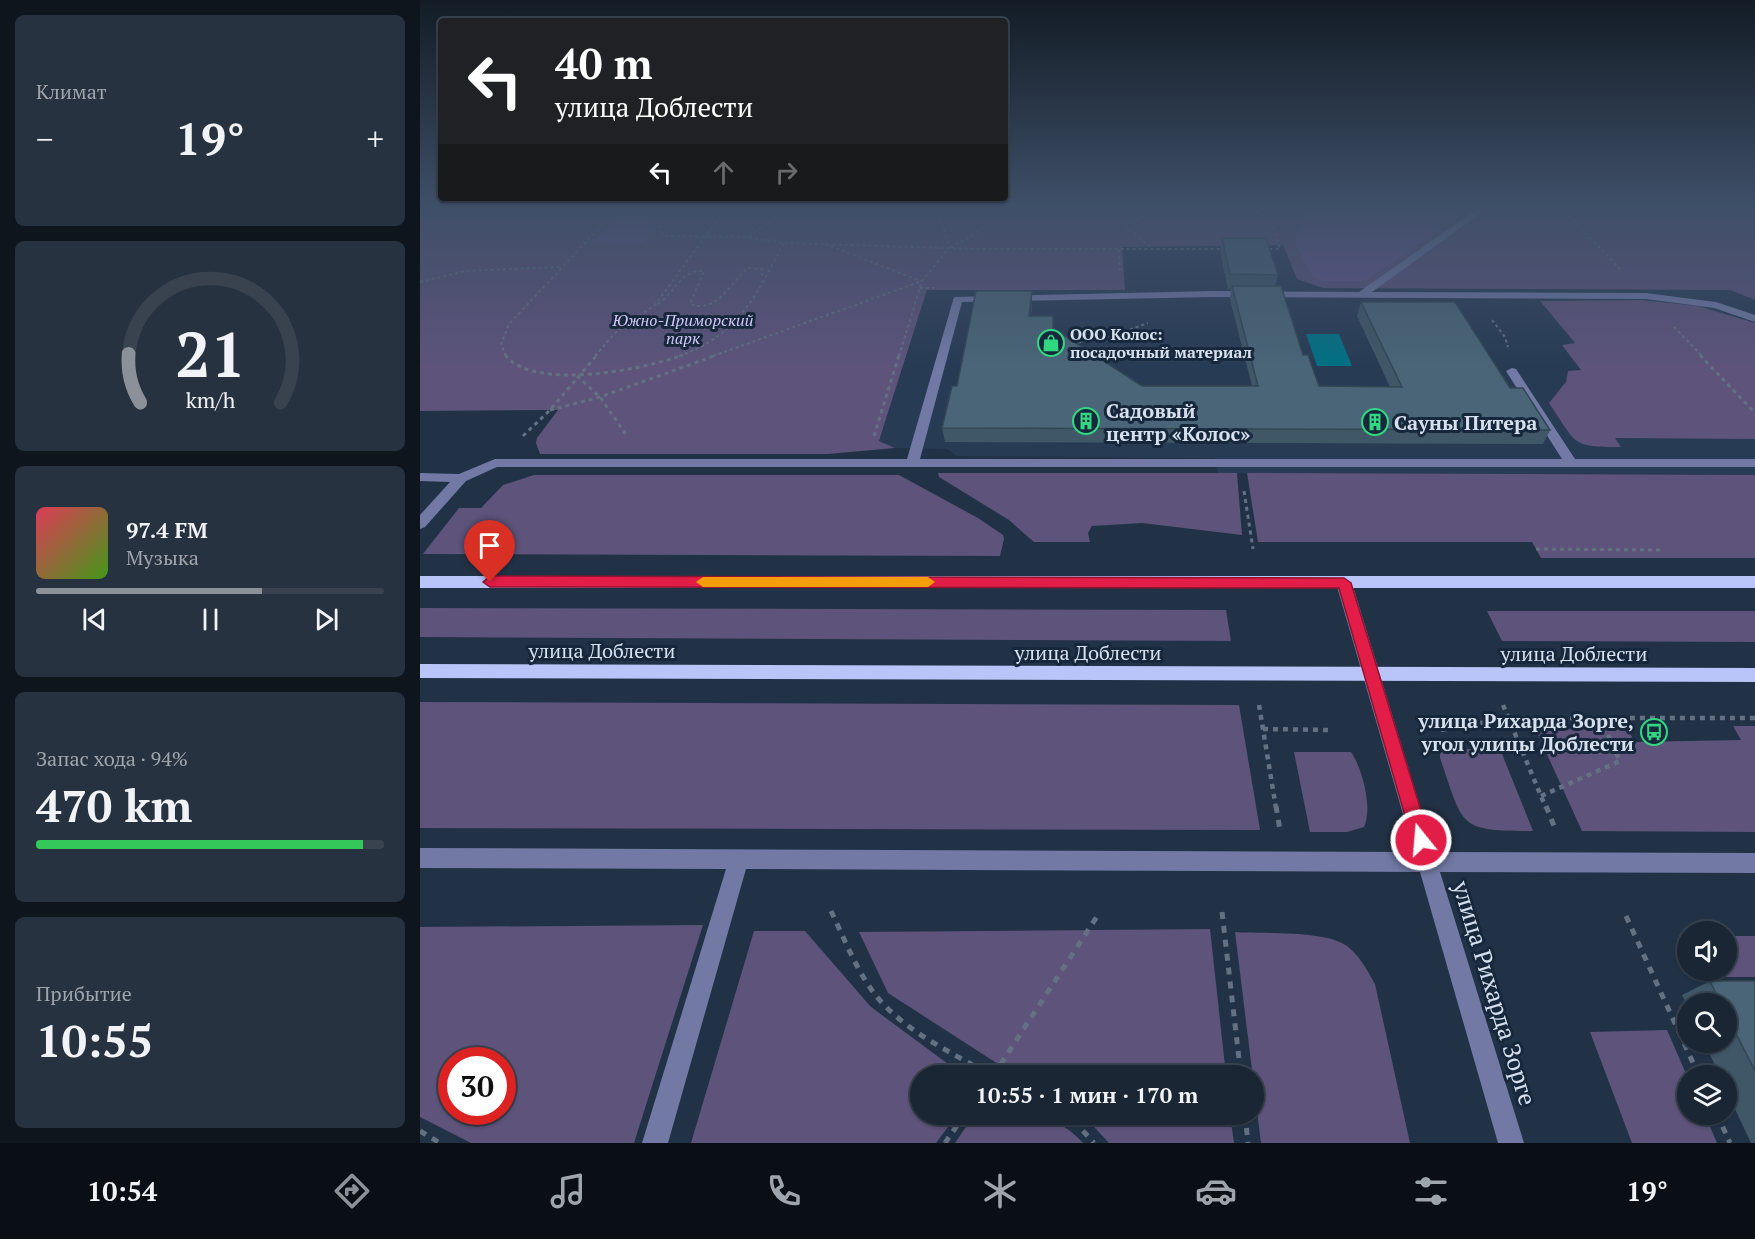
<!DOCTYPE html>
<html lang="ru">
<meta charset="utf-8">
<style>
body{margin:0;font-family:"PT Serif",serif;background:#273240;color:#f1f3f6;height:100vh;display:flex;flex-direction:column;font-size:22px;white-space:nowrap}
*{box-sizing:border-box;margin:0}
p{font-size:20px;color:#9fa5ac}
.icon{flex:none;width:33px;height:33px;fill:none;stroke:currentColor;stroke-width:2;stroke-linecap:round;stroke-linejoin:round}
.map{position:relative;flex:1;overflow:hidden}
.side{display:flex;flex-direction:column;gap:15px;padding:15px;background:#0e151d;width:420px}
.side>*{flex:none}
.top-card{position:absolute;left:18px;top:18px;width:570px;height:183px;border-radius:6px;box-shadow:0 2px 4px #0004,0 0 0 2px #38434f;background:#202124;color:#fff;overflow:hidden}
.fabs{position:absolute;left:1257px;top:921px;display:grid;gap:12px}
.fabs a{display:grid;place-items:center;width:60px;height:60px;border-radius:50%;background:#1a2634;box-shadow:0 2px 4px #0004,0 0 0 2px #38434f;font-size:30px}
.speed{position:absolute;left:18px;top:1047px;display:flex;gap:12px;font-size:30px;font-weight:700;text-align:center}
.speed>*{display:grid;place-content:center;width:78px;height:78px;border-radius:50%;background:#1a2634;box-shadow:0 2px 4px #0004,0 0 0 2px #38434f;line-height:1}
.speed .limit{border:9px solid #d22;background:#fff;color:#111}
.pin{position:absolute;display:grid;place-items:center;width:51px;height:51px;color:#fff;margin:-62px -26px;border-radius:50% 50% 50% 0;rotate:-45deg;box-shadow:0 0 6px #0007}
.pin .icon{rotate:45deg}
.me{position:absolute;width:66px;margin:-33px;rotate:343deg;stroke-linejoin:round;filter:drop-shadow(0 0 4px #0008)}
.turn{display:flex;align-items:center;gap:21px;height:126px;padding:0 18px;font-size:27px}
.turn .icon{width:78px;height:78px;stroke-width:2.5}
.turn b{display:block;font-size:42px;line-height:51px}
.lanes{display:flex;align-items:center;height:57px;padding:0 18px;background:#0003;justify-content:center;gap:30px;direction:ltr}
.lanes .off{opacity:.35}
.big{font-size:45px;font-weight:700;line-height:1.1}
.side .card{flex:1;display:flex;flex-direction:column;justify-content:center;gap:9px;min-width:0;padding:0 21px;border-radius:9px;background:#273240}
.side .dial{align-items:center;gap:0}
.dial svg{height:156px;overflow:visible;fill:none;stroke:#38434f;stroke-width:7;stroke-linecap:round;text-anchor:middle}
.dial text{fill:#f1f3f6;stroke:none}
.song{display:flex;align-items:center;gap:18px}
.cover{width:72px;height:72px;border-radius:9px;background:linear-gradient(135deg,hsl(350 70% 55%),hsl(100 70% 35%))}
.played{height:6px;border-radius:3px;background:linear-gradient(90deg,#8c9099 65%,#38434f 65%)}
.keys{display:flex;justify-content:space-around;direction:ltr}
.heat{display:flex;justify-content:space-between;align-items:center;font-size:33px;direction:ltr}
.charge{height:9px;border-radius:4px;background:linear-gradient(90deg,#34c759 94%,#38434f 0)}
.trip{position:absolute;left:490px;top:1065px;width:354px;height:60px;border-radius:30px;background:#1a2634;box-shadow:0 2px 4px #0004,0 0 0 2px #38434f;font-weight:700;line-height:60px;text-align:center}
.menu{display:flex;height:96px;justify-content:space-around;align-items:center;background:#0a0f15;color:#9fa5ac}
.menu .icon{width:42px;height:42px}
.menu .current{color:#8c9099}
.menu b{font-size:27px;color:#f1f3f6}
main{display:flex;flex:1;min-height:0}
.map>svg:first-child{display:block}
.built{fill:#283b55}
.green{fill:#5d537b;fill-rule:evenodd}
.forest{fill:#66568e}
.water{fill:#027084}
.lines{fill:none;stroke-linecap:round;stroke-linejoin:round}
.path-far3{stroke:#637183;stroke-width:2;stroke-dasharray:3 3;stroke-linecap:butt}
.path-far2{stroke:#637183;stroke-width:3;stroke-dasharray:4 4;stroke-linecap:butt}
.path-far1{stroke:#637183;stroke-width:4.5;stroke-dasharray:5 5;stroke-linecap:butt}
.path{stroke:#637183;stroke-width:5;stroke-dasharray:7 7;stroke-linecap:butt}
.minor{fill:#7179a4;fill-rule:evenodd}
.major{fill:#b9c4f9;fill-rule:evenodd}
.wall{fill:#3f5766}
.shaded-wall{fill:#334753}
.building{fill:#496577;stroke:#334753;stroke-width:1.5}
.route{fill:#e11d48;stroke:#92132f;stroke-width:1.5}
.slow{fill:#f59e0b}
.labels{text-anchor:middle;dominant-baseline:central;stroke-width:6;stroke-linejoin:round;paint-order:stroke}
.far-park-label{font-size:16px;font-style:italic;fill:#d2c6f9;stroke:#18283c}
.far-poi-label{font-size:16px;font-weight:bold;fill:#d6e0ee;stroke:#18283c;text-anchor:start}
.poi-label{font-size:20px;font-weight:bold;fill:#d6e0ee;stroke:#18283c;text-anchor:start}
.street-label{font-size:20px;fill:#d6e0ee;stroke:#18283c}
.near-street-label{font-size:24px;fill:#d6e0ee;stroke:#18283c}
</style>
<main>
<section class="side">
<div class="card"><p>Климат</p>
<div class="heat"><a>−</a><b class="big">19°</b><a>+</a></div>
</div>
<div class="card dial"><svg viewBox="0 0 100 80">
<path d="M14 69A42 42 0 1 1 86 69"/>
<path d="M14 69A42 42 0 0 1 8 44" stroke="#8c9099"/>
<text x="50" y="56" font-size="32" font-weight="700">21</text>
<text x="50" y="72" font-size="11">km/h</text>
</svg></div>
<div class="card">
<div class="song"><i class="cover"></i><div><b>97.4 FM</b><p>Музыка</p></div></div>
<div class="played"></div>
<div class="keys"><svg class="icon" aria-label="previous" viewBox="0 0 24 24"><path d="M18 5L8 12l10 7zM5 5v14"/></svg><svg class="icon" aria-label="pause" viewBox="0 0 24 24"><path d="M8 5v14M16 5v14"/></svg><svg class="icon" aria-label="next" viewBox="0 0 24 24"><path d="M6 5l10 7-10 7zM19 5v14"/></svg></div>
</div>
<div class="card"><p>Запас хода · 94%</p><b class="big">470 km</b><div class="charge"></div></div>
<div class="card"><p>Прибытие</p><b class="big">10:55</b></div>
</section>
<div class="map">
<svg width="1335" height="1143" viewBox="0 0 1335 1143">
<rect width="100%" height="100%" fill="#223246"/>
<path class="built" d="M863,245L877,279L1310,290L1335,300V475L798,473L795,458L537,456L527,449L475,448L459,442L507,290H704L702,247Z"/>
<g class="green">
<path d="M0,207H1335V300L1310,290L903,288L877,279L863,245L702,247L705,290H507L459,441L475,448L408,454H120L116,443L117,438L138,410L0,411Z"/>
<path d="M1222,300L1278,306L1335,323V439L1195,438L1201,447C1150,447 1157,444 1129,403L1146,382L1148,371L1161,370L1142,345L1155,343L1120,301Z"/>
<path d="M518,473H817L822,535L722,523L672,526L668,533L670,542H614L589,520L519,477Z"/>
<path d="M827,473L1335,475V558H1121L1112,542H838Z"/>
<path d="M114,475H479L558,518L583,535L584,539L580,556L3,554L39,508H61L83,485Z"/>
<path d="M0,608L806,610L811,641L0,637Z"/>
<path d="M1067,611H1335V642L1082,641Z"/>
<path d="M0,702L819,705L840,830L0,828Z"/>
<path d="M1313,726H1335V832L1162,831L1115,728L1207,729L1215,742L1321,740Z"/>
<path d="M1020,749H1080L1113,831C1037,831 1044,827 1020,758Z"/>
<path d="M874,752H931C942,768 953,808 944,827L927,832H890Z"/>
<path d="M283,925L214,1143H51L0,1117V927ZM32,1060H82V1112H32Z"/>
<path d="M790,929L806,1075H604L575,1062L468,993L439,932Z"/>
<path d="M334,931H385L451,1007L543,1075L501,1076V1114L537,1115L516,1143H271Z"/>
<path d="M815,932C842,934 906,930 927,946C940,956 947,970 955,984L990,1143H841Z"/>
<path d="M1307,936H1335V977H1270L1269,971L1306,970Z"/>
<path d="M1247,1030L1267,1076L1268,1114L1285,1115L1297,1143H1212L1170,1032Z"/>
<path d="M554,1115C596,1114 633,1109 663,1143H535Z"/>
<path d="M663,1115H810L814,1143H689Z"/>
</g>
<g class="forest">
<path d="M874,207H1052L946,281H903L894,277C881,254 866,242 885,219Z"/>
<path d="M202,217L230,218L237,227L227,240L219,244L173,242L195,218Z"/>
</g>
<path class="water" d="M886,334H919L932,366H897Z"/>
<g class="lines">
<g class="path-far3">
<path d="M222,207L235,210L244,236L328,237L364,243L558,249H804"/>
<path d="M681,207L732,248"/>
<path d="M825,207C850,214 854,225 860,249H844"/>
<path d="M1140,207L1200,269"/>
<path d="M704,225L746,207"/>
<path d="M329,236L372,207"/>
<path d="M405,244L501,281"/>
<path d="M530,247L547,239L591,207"/>
<path d="M699,250L700,270"/>
<path d="M0,282L46,271L142,267"/>
<path d="M500,288H514"/>
<path d="M238,304C255,293 261,269 284,271L270,304C298,314 309,283 328,268L342,269V279"/>
<path d="M1072,320L1085,337L1088,347"/>
<path d="M1254,327L1282,356"/>
<path d="M652,343L681,340L728,323"/>
<path d="M86,356L81,344L89,324L199,207"/>
<path d="M175,356L195,333L235,305L307,207"/>
<path d="M259,356C321,334 334,297 364,243"/>
<path d="M293,356L502,281"/>
<path d="M479,356L502,281L530,247L516,207"/>
</g>
<g class="path-far2">
<path d="M85,355C115,392 225,369 263,355"/>
<path d="M1280,355L1335,413"/>
<path d="M157,376L180,397L207,436"/>
<path d="M130,410L180,397L297,355"/>
<path d="M103,436L130,410L177,355"/>
<path d="M454,436L479,355"/>
<path d="M824,491L833,549"/>
<path d="M1116,549L1241,550"/>
</g>
<g class="path-far1">
<path d="M839,705L856,808"/>
<path d="M1083,705L1126,808"/>
<path d="M843,729L911,730"/>
<path d="M1021,730L1089,718H1335"/>
<path d="M1121,796L1200,761L1180,718"/>
</g>
<g class="path">
<path d="M856,806L860,830"/>
<path d="M1126,806L1136,831"/>
<path d="M411,911C425,940 437,972 457,997C487,1033 533,1053 572,1076"/>
<path d="M802,912L821,1076"/>
<path d="M1206,916L1279,1076"/>
<path d="M573,1076L680,912"/>
<path d="M641,1114L655,1122L674,1143"/>
<path d="M825,1114L828,1143"/>
<path d="M1297,1114L1310,1143"/>
<path d="M0,1131L20,1143"/>
<path d="M525,1143L545,1114"/>
</g>
<g class="minor">
<path d="M1060,207H1069L952,292L1226,293L1296,302L1335,315V322L1294,308L1226,299L793,297L542,302L500,459H1142L1086,371L1092,368L1096,369L1155,459H1335V467H77L46,481L5,527L0,529V515L30,482L0,481V473L39,474L75,459H487L534,297L793,291L939,292Z"/>
<path d="M924,577L929,579L932,583L1014,852L1335,853V873L1020,872L1104,1143H1078L1000,872L326,869L248,1143H222L306,869L0,868V848L994,852L916,583L919,579Z"/>
</g>
<g class="major">
<rect x="0" y="576" width="1335" height="12"/>
<path d="M0,664L1335,668V682L0,678Z"/>
</g>
</g>
<g class="wall">
<path d="M802,238L858,275L855,286L883,355L899,386L970,387L937,316L941,302L1090,388L1130,430L1123,444L525,442L522,428L537,386L612,291V304L611,316L634,329L722,386H832L810,299L811,289H808L800,252Z"/>
<path d="M1290,981H1335V1143H1331L1306,1090V1076H1300L1284,1042H1306V1004H1268V1007L1262,995Z"/>
</g>
<path class="shaded-wall" d="M612,291V304L610,330L609,316Z"/>
<g class="building">
<path d="M802,238H846L858,275L810,274Z"/>
<path d="M812,286H861L883,355H888L899,386L982,387L941,302H1035L1090,388H1103L1130,430L522,428L532,386H537L556,291H612L609,316H633V328L722,386H838Z"/>
<path d="M1290,981H1335V1071L1306,1014V1004H1301Z"/>
</g>
<linearGradient id="sky" x2="0" y2="1"><stop stop-color="#131c26"/><stop offset="0.56" stop-color="#3e4f68"/><stop offset="1" stop-color="#3e4f68" stop-opacity="0"/></linearGradient>
<rect width="1335" height="367" fill="url(#sky)"/>
<path class="route" d="M70,576L924,578L931,583L1010,840L1007,846L1001,849L995,846L992,840L919,588L70,587L63,582Z"/>
<path class="slow" d="M283,577H508L515,582L508,587H283L276,582Z"/>
<defs>
<symbol id="shop-ring" viewBox="-11 -11 22 22"><circle r="9.5" fill="#18283c" stroke="#31d882" stroke-width="1.5"/><path d="M-5-2.5h2.3a2.7 3.5 0 0 1 5.4 0H5L5.5 6h-11ZM-1.5-2.5h3a1.5 2.3 0 0 0-3 0Z" fill="#31d882"/></symbol>
<symbol id="building-ring" viewBox="-11 -11 22 22"><circle r="9.5" fill="#18283c" stroke="#31d882" stroke-width="1.5"/><path d="M-4-6H4V6H1V3H-1V6H-4ZM-2.5-4.3h1.7v1.8h-1.7ZM.8-4.3h1.7v1.8H.8ZM-2.5-1h1.7V.8h-1.7ZM.8-1h1.7V.8H.8Z" fill="#31d882"/></symbol>
<symbol id="bus-ring" viewBox="-11 -11 22 22"><circle r="9.5" fill="#18283c" stroke="#31d882" stroke-width="1.5"/><path d="M-5-6H5V4H4V6H2V4H-2V6H-4V4H-5ZM-3.5-4V0h7V-4ZM-3.5 1.2v1.5H-2V1.2ZM2 1.2v1.5H3.5V1.2Z" fill="#31d882"/></symbol>
</defs>
<g fill-rule="evenodd">
<use href="#shop-ring" x="616" y="328" width="30" height="30"/>
<use href="#building-ring" x="651" y="406" width="30" height="30"/>
<use href="#building-ring" x="940" y="407" width="30" height="30"/>
<use href="#bus-ring" x="1219" y="717" width="30" height="30"/>
</g>
<g class="labels">
<g class="far-park-label">
<text x="263" y="320">Южно-Приморский<tspan x="263" dy="18">парк</tspan></text>
</g>
<g class="far-poi-label">
<text x="650" y="334">ООО Колос:<tspan x="650" dy="18">посадочный материал</tspan></text>
</g>
<g class="poi-label">
<text x="686" y="410">Садовый<tspan x="686" dy="23">центр «Колос»</tspan></text>
<text x="974" y="422">Сауны Питера</text>
<text x="1214" y="720" text-anchor="end">улица Рихарда Зорге,<tspan x="1214" dy="23">угол улицы Доблести</tspan></text>
</g>
<g class="street-label">
<text x="182" y="650">улица Доблести</text>
<text x="668" y="652">улица Доблести</text>
<text x="1154" y="653">улица Доблести</text>
</g>
<g class="near-street-label">
<text transform="translate(1075 993) rotate(73)">улица Рихарда Зорге</text>
</g>
</g>
</svg>
<div class="fabs">
<a><svg class="icon" aria-label="sound" viewBox="0 0 24 24"><path d="M4 9h4l5-4v14l-5-4H4zM17 9q2 3 0 6"/></svg></a>
<a><svg class="icon" aria-label="search" viewBox="0 0 24 24"><circle cx="10" cy="10" r="6"/><path d="M15 15l6 6"/></svg></a>
<a><svg class="icon" aria-label="layers" viewBox="0 0 24 24"><path d="M12 4l9 5-9 5-9-5zM3 14l9 5 9-5"/></svg></a>
</div>
<div class="speed"><div class="limit">30</div></div>
<div class="pin" style="left:70px;top:582px;background:#d93025"><svg class="icon" aria-label="arrive" viewBox="0 0 24 24"><path d="M6 21V4h12l-3 4 3 4H6"/></svg></div>
<svg class="me" style="left:1001px;top:840px" viewBox="-20 -20 40 40"><circle r="17" fill="#e11d48" stroke="#fff" stroke-width="3"/><path d="M0-11L8 9 0 5-8 9z" fill="#fff"/></svg>
<div class="trip">10:55 · 1 мин · 170 m</div>
<div class="top-card">
<div class="turn"><svg class="icon" aria-label="left" viewBox="0 0 24 24"><path d="M17 20v-9H6M10 6l-5 5 5 5"/></svg><div><b>40 m</b>улица Доблести</div></div>
<div class="lanes"><svg class="icon" aria-label="left" viewBox="0 0 24 24"><path d="M17 20v-9H6M10 6l-5 5 5 5"/></svg><svg class="icon off" aria-label="ahead" viewBox="0 0 24 24"><path d="M12 20V5M6 11l6-6 6 6"/></svg><svg class="icon off" aria-label="right" viewBox="0 0 24 24"><path d="M7 20v-9h11M14 6l5 5-5 5"/></svg></div>
</div>
</div>
</main>
<nav class="menu">
<b>10:54</b>
<svg class="icon current" aria-label="directions" viewBox="0 0 24 24"><path d="M12 3l9 9-9 9-9-9zM9 14v-3h6M13 9l2 2-2 2"/></svg>
<svg class="icon" aria-label="music" viewBox="0 0 24 24"><path d="M9 18V5l10-2v13"/><circle cx="6" cy="18" r="3"/><circle cx="16" cy="16" r="3"/></svg>
<svg class="icon" aria-label="phone" viewBox="0 0 24 24"><path d="M5 4h4l2 5-3 2q2 4 5 5l2-3 5 2v4C11 20 4 13 5 4z"/></svg>
<svg class="icon" aria-label="climate" viewBox="0 0 24 24"><path d="M12 3v18M4 7l16 10M4 17L20 7"/></svg>
<svg class="icon" aria-label="car" viewBox="0 0 24 24"><path d="M5 17H2v-5l4-1 3-4h7l3 4 3 1v5h-3M9 17h6M6 11h13"/><circle cx="7" cy="17" r="2"/><circle cx="17" cy="17" r="2"/></svg>
<svg class="icon" aria-label="filters" viewBox="0 0 24 24"><path d="M4 7h16M4 17h16"/><circle cx="9" cy="7" r="2"/><circle cx="15" cy="17" r="2"/></svg>
<b>19°</b>
</nav>
